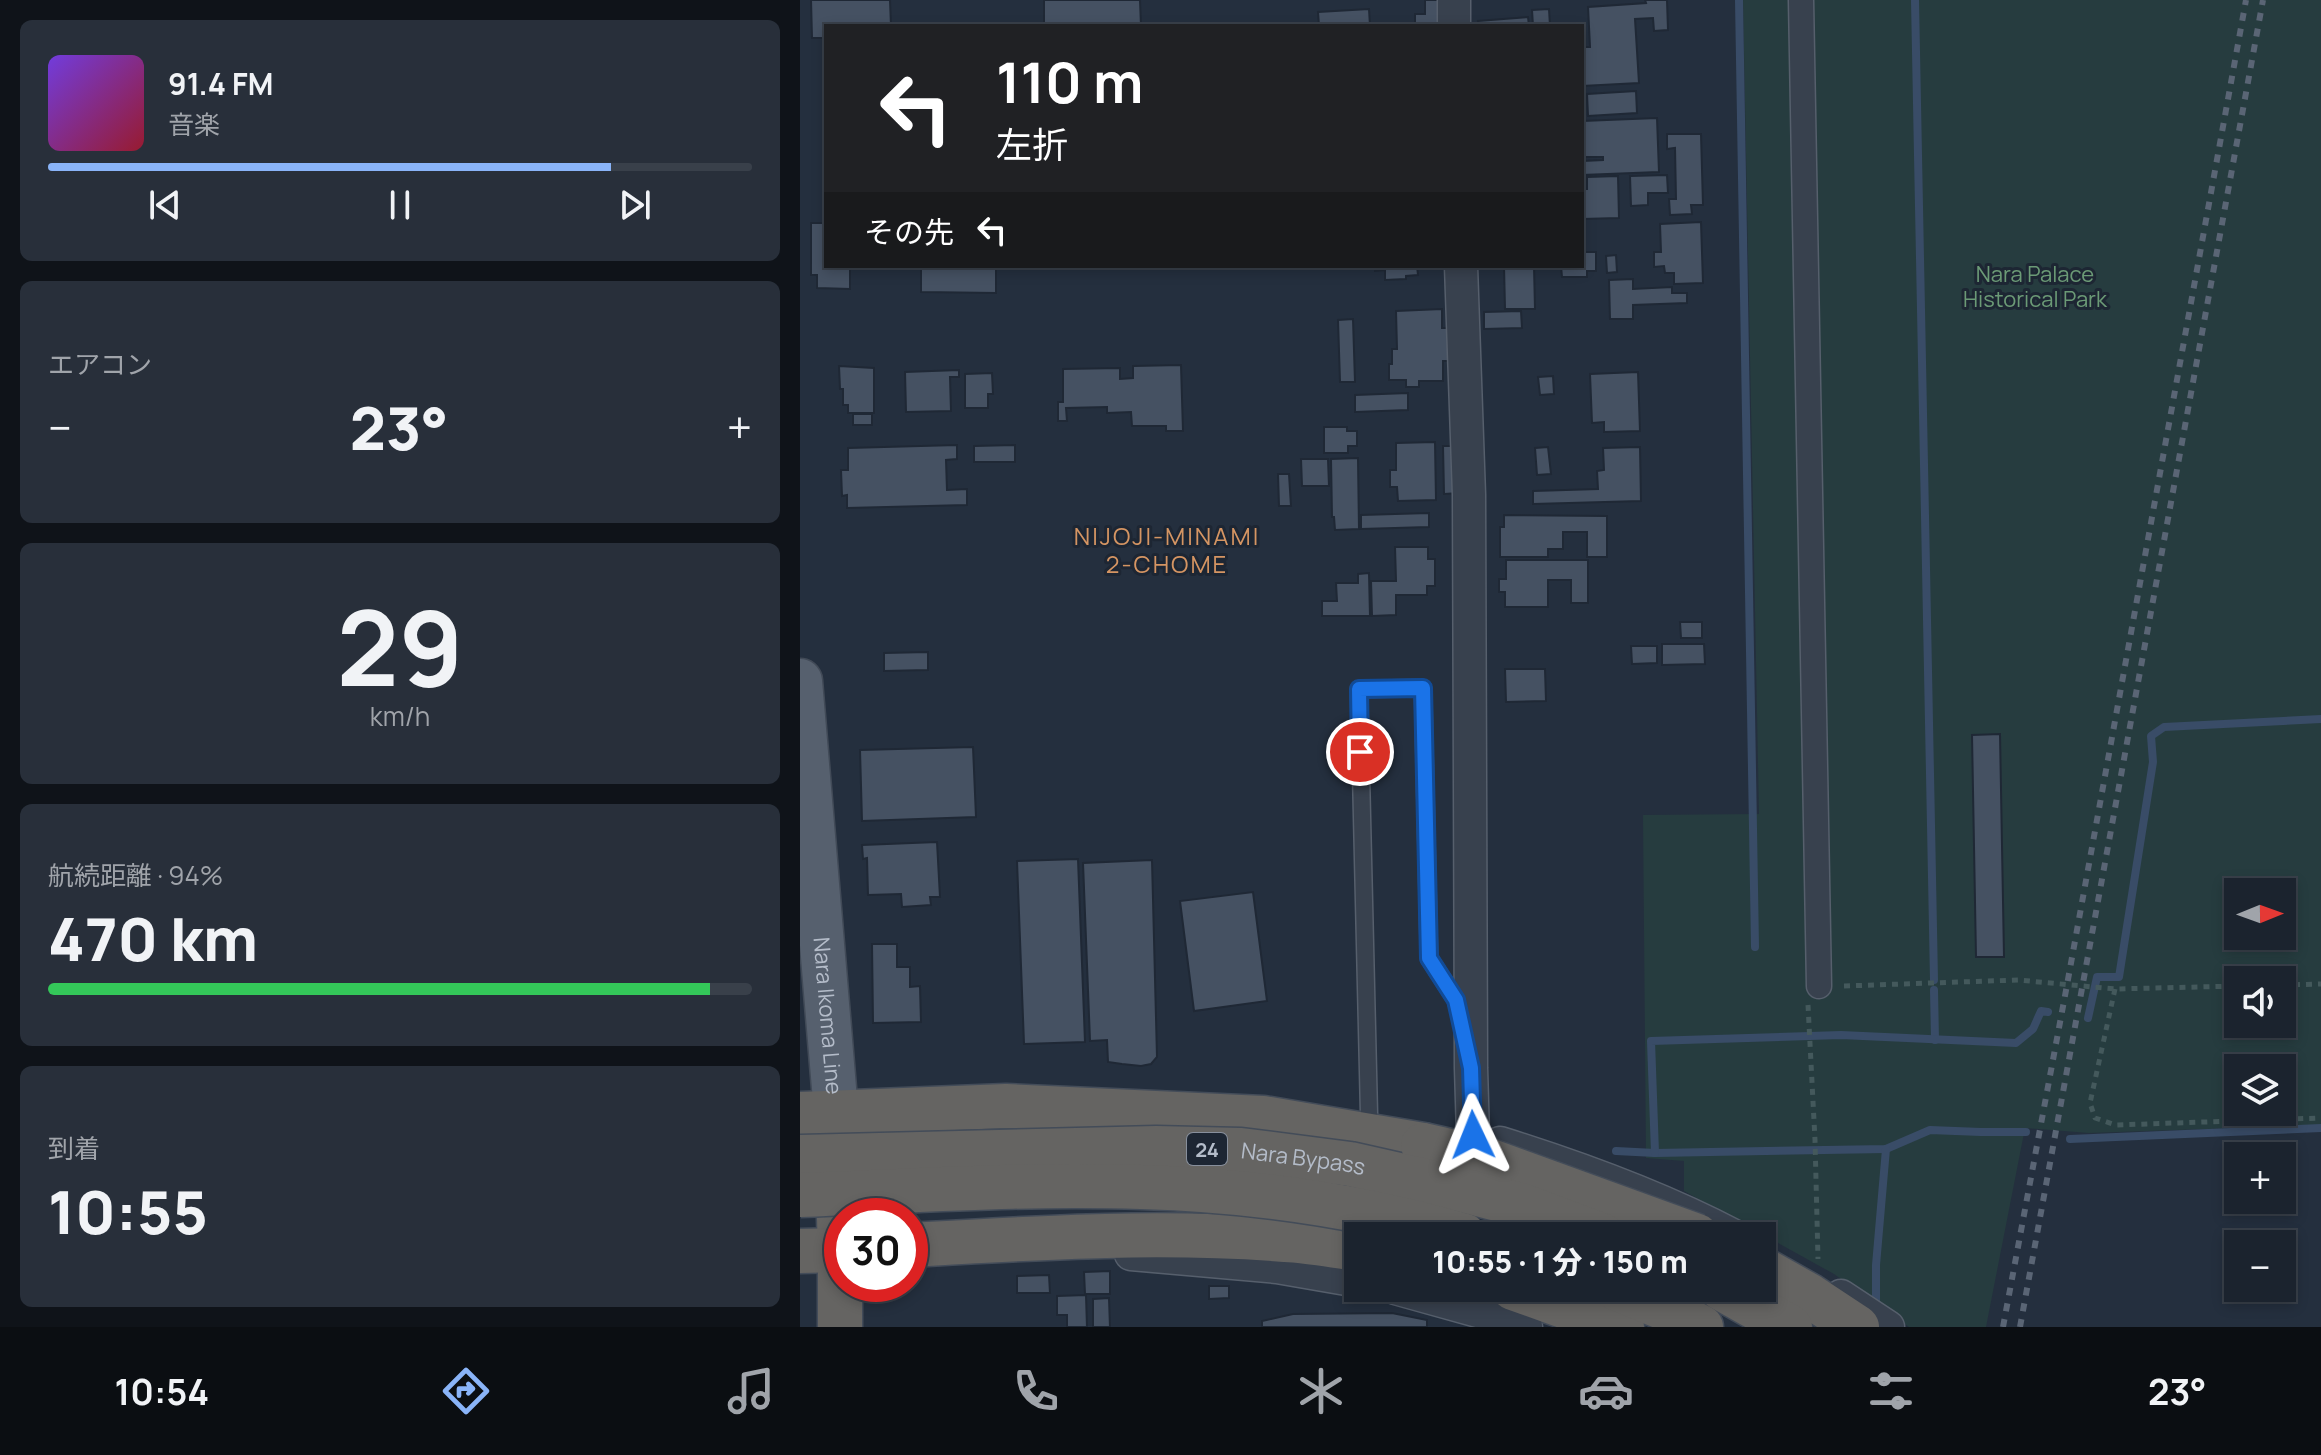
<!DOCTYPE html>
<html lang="ja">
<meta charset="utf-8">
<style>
body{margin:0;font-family:Manrope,"Noto Sans JP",sans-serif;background:#282f3a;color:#f1f3f6;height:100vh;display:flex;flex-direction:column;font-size:30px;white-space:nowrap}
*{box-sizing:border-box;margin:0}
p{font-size:26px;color:#a0a4aa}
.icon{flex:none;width:44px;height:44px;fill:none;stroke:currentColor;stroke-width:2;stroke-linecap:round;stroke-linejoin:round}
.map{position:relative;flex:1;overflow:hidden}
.side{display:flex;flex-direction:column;gap:20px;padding:20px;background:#0f1319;width:800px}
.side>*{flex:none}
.top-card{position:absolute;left:24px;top:24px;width:760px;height:244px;border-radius:0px;box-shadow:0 4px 12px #0003,0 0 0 2px #39404a;background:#202124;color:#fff;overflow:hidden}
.needle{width:52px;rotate:89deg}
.buttons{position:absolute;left:1424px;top:878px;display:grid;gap:16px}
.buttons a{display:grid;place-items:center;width:72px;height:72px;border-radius:0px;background:#1b232e;box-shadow:0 4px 12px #0003,0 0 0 2px #39404a;font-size:40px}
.speed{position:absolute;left:24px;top:1198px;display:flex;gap:16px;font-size:40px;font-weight:700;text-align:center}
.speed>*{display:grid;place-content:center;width:104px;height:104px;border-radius:50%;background:#1b232e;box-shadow:0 4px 12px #0003,0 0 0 2px #39404a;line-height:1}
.speed .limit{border:12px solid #d22;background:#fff;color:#111}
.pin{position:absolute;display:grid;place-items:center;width:68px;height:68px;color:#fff;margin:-34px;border:4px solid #fff;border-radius:50%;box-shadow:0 2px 8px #0007}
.me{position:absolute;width:88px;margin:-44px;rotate:358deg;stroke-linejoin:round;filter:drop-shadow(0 0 6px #0008)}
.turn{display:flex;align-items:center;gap:28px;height:168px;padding:0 40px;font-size:36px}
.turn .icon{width:104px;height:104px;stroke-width:2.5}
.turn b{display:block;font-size:56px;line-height:68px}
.then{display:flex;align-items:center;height:76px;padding:0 40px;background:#0003;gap:16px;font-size:30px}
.big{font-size:60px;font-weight:800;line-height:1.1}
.side .card{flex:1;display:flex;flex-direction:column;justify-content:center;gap:12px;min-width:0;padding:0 28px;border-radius:12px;background:#282f3a}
.side .dial{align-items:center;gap:0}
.dial b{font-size:104px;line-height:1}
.song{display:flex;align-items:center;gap:24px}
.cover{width:96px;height:96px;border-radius:12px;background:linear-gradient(135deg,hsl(260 70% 55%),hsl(350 70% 35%))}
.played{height:8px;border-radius:4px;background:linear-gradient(90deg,#8ab4f8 80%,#39404a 80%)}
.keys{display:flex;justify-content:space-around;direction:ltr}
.heat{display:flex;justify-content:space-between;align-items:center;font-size:44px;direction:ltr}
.charge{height:12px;border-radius:6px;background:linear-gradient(90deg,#34c759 94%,#39404a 0)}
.trip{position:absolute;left:544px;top:1222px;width:432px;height:80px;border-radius:0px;background:#1b232e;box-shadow:0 4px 12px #0003,0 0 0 2px #39404a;font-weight:800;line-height:80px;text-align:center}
.tab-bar{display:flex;height:128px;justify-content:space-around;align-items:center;background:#0b0e12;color:#a0a4aa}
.tab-bar .icon{width:56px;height:56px}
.tab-bar .on{color:#8ab4f8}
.tab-bar b{font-size:36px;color:#f1f3f6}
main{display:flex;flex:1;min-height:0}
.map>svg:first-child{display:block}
.green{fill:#263c3f;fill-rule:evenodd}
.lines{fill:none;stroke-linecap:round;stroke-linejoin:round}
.stream{stroke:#394c67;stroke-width:8}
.building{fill:#455162;stroke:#1f2835;stroke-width:2}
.service-casing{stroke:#565f6c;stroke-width:19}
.pedestrian-casing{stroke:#565f6c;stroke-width:27}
.minor-casing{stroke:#565f6c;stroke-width:35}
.primary-casing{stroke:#414a57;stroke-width:47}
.trunk-casing{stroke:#434c59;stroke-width:47}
.path{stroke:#44595c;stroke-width:5;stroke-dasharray:6 6;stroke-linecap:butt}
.service{stroke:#38414e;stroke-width:16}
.pedestrian{stroke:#38414e;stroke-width:24}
.minor{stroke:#38414e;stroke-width:32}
.primary{stroke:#56606e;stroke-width:44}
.trunk{stroke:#656462;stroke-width:44}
.rail{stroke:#5a6575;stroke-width:6;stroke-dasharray:8 8;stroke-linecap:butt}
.trunk-bridge-casing{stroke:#434c59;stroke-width:47;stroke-linecap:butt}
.trunk-bridge{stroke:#656462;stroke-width:44}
.route-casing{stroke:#114b97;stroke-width:20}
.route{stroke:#1a73e8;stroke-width:14}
.labels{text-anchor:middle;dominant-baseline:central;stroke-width:6;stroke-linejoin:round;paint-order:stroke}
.shield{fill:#1d2633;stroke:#878f9c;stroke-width:2}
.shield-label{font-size:20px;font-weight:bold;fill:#b4bcc9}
.park-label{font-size:22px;fill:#6b9a76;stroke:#1d2633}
.street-label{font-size:22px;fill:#b4bcc9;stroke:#1d2633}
.neighbourhood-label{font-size:24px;letter-spacing:2px;fill:#d59563;stroke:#1d2633}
</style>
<main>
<section class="side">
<div class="card">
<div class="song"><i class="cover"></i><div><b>91.4 FM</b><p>音楽</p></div></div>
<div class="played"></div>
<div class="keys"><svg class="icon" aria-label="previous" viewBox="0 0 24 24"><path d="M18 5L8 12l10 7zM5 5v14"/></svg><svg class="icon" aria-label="pause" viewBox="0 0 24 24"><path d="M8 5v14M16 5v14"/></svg><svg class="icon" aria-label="next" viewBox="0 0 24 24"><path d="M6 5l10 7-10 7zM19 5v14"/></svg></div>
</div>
<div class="card"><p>エアコン</p>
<div class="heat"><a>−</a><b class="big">23°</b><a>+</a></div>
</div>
<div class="card dial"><b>29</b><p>km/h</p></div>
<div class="card"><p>航続距離 · 94%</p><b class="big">470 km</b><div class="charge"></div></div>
<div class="card"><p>到着</p><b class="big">10:55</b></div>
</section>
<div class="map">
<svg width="1521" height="1327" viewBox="0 0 1521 1327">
<rect width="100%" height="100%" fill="#242f3e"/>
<path class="green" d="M943,0H1521V1125L1289,1133L1225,1128L1186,1327H1109L1034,1274L884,1191V1161L846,1158L843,815L959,814ZM1438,892H1482V936H1438ZM1438,980H1482V1024H1438ZM1438,1068H1482V1112H1438Z"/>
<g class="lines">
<g class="stream">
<path d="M939,0L955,947"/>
<path d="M1115,0L1134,980"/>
<path d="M1134,990L1135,1040"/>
<path d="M1288,1018L1297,977H1319L1353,762L1351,736L1364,727L1521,719"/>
<path d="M1270,1139L1521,1128"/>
<path d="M816,1151L855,1153L1086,1149L1130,1130L1181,1132H1226"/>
<path d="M855,1153L851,1041L1041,1035L1216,1043L1233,1029L1241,1011L1248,1012"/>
<path d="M1076,1302V1265L1086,1149"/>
</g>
</g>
<g class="building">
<path d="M11,0H90L91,26H26V38H12Z"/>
<path d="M244,0H340L341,26H244Z"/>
<path d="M625,0H640L641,26H615V14H625Z"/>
<path d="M845,0H867L868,30L854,31L853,18L835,19L839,83L782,86V47H790L788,7L846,3Z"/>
<path d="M569,9L570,26H519L518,12Z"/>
<path d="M749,9L750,26H733L732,10Z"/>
<path d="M728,17L729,26H679L678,21Z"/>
<path d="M836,91L837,113L788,116L787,94Z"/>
<path d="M857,118L859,172L782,175V161L803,160V157H784L782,121Z"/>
<path d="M867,134H901L903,205H891L892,214L870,215L869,199H876L875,148L867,149Z"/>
<path d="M867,175L868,193H848V205L831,206L830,176Z"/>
<path d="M818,176L819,218L782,219V189H787V177Z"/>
<path d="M901,222L903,283L874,284V273H865L864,266L854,267V252H861L860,224Z"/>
<path d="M11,223H26V266H50V289L17,288V275H11Z"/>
<path d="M782,252H796V271H787V277H762L761,266H782Z"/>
<path d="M816,255L817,272L807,273L806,256Z"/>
<path d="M121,266H196V293L121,292Z"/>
<path d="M575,266H617L618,275L606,276V279L585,280V270L575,271Z"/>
<path d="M704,266H734L735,309H705Z"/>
<path d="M833,279V289L872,287V293H887V303L833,305V319H810L809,280Z"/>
<path d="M642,309V328H657V361H643V381H619V387H606V380H589V364H592V349H597L596,311Z"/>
<path d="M721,311L722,328L684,329V312Z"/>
<path d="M553,319L555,382H540L538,320Z"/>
<path d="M381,365L383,431H366V426H332L331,412L307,413V407L266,408L267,421H258V402H263V369L320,368V379L333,378V366Z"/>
<path d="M39,366L74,368V413H48V405H43V389H40Z"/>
<path d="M159,370V377H150L151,411L106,412L105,372Z"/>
<path d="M838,372L840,431L804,432V422L792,423L790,374Z"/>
<path d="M192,373L193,394H188V408H165V374Z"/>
<path d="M753,376L754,394L740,395L738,377Z"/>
<path d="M608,393V410L555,412V395Z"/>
<rect x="53" y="414" width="19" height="11"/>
<path d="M524,427H547V431H557V446H548V453H524Z"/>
<path d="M635,442L636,500L598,501L597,487H590V470H596V443Z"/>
<path d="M157,445V459L146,460L147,490L167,489V505L47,508V495L42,496L41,470H48V448Z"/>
<path d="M215,445V462H174V446Z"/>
<path d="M643,446H659L660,493L644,494Z"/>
<path d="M748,447L751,474L737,475L735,448Z"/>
<path d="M840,447L841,501L733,504V491L798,489L797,471L804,470L803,448Z"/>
<path d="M558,458L559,529L535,530L534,517H532L531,459Z"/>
<path d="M501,459H528L529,486H502Z"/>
<path d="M478,474H489L491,506H479Z"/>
<path d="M629,513V527L561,529V515Z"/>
<path d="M704,515L807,516V557H787V532H763V549H748V557H700V527H704Z"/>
<path d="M595,547H628V559H635V586H627V595H596V615L572,616L571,581H596Z"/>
<path d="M706,560H788V603H771V580H748V607H705V592H699V579H706Z"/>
<path d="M569,573L570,616H522V601H537L536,583H558V574Z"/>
<path d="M880,622H902V638H881Z"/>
<path d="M862,644H904L905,664L862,665Z"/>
<path d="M831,646H857V663L832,664Z"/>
<path d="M128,652V670L84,671V653Z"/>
<path d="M705,669H745L746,701L706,702Z"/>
<path d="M1200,734L1204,957H1176L1172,735Z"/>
<path d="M173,747L176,817L62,821L60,750Z"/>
<path d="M137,842L140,897H130L131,905L102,907L101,894L68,895L67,858L63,859L62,845Z"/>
<path d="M278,859L285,1042L224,1044L217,861Z"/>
<path d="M352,860L357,1057L351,1064L341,1066L322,1064L308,1062L307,1040L290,1041L283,863Z"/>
<path d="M453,892L467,1001L394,1011L380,901Z"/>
<path d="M72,944H97V967H110V987L120,986L121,1022L73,1023Z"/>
<path d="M310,1271V1294H285L284,1272Z"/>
<path d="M249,1275L250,1293H217V1276Z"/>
<path d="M409,1286H429V1298L409,1299Z"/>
<path d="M286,1295L287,1327H267V1315H257V1296Z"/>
<path d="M309,1298L310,1327H293V1299Z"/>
<path d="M592,1313L627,1320V1327H462V1321L493,1314Z"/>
</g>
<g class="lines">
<defs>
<path id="service" d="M569,1114L559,689L623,688L629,958L656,1000L660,1016"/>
<path id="pedestrian" d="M1001,0L1019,986"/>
<g id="minor">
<path d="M654,0V26"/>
<path d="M661,266L669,495L671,1068L673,1135L671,1175"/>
<path d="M700,1143C780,1168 860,1197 934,1236"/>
<path d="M331,1254L477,1267L558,1281"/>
<path d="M595,1288L703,1318L726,1327"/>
<path d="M1041,1296L1088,1327"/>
</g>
<g id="primary">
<path id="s1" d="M0,681L36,1112"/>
</g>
<g id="trunk">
<path d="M0,1114L206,1106L463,1118L623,1145"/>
<path d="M37,1155L40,1250V1327"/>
<path d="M110,1245C234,1238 360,1230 485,1240C509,1241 534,1246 558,1249"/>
<path d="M0,1251L42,1250"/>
<path d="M962,1269L1010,1296L1057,1327"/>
<path d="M713,1288L822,1327"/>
<path d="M815,1288L864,1308L901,1327"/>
<path d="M921,1288L990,1327"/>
</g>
</defs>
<use href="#service" class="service-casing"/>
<use href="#pedestrian" class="pedestrian-casing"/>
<use href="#minor" class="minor-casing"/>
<use href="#primary" class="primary-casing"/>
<use href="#trunk" class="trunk-casing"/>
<g class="path">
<path d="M1482,985L1521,984"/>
<path d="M1044,986L1218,980L1315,989L1438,986"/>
<path d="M1315,989L1290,1103L1295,1118L1316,1125L1521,1118"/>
<path d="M1008,1005L1015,1140L1018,1259"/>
</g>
<use href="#service" class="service"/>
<use href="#pedestrian" class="pedestrian"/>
<use href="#minor" class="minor"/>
<use href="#primary" class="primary"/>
<use href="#trunk" class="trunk"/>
<g class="rail">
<path d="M1203,1327L1267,985L1446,0"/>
<path d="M1220,1327L1463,0"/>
</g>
<defs>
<g id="trunk-bridge">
<path d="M623,1145L685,1159L897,1236"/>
<path id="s2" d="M0,1157L356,1148L441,1150L550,1164L643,1185L724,1206L804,1236"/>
<path d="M0,1195C113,1191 227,1183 341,1187C449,1190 561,1206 665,1236"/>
</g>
</defs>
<use href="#trunk-bridge" class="trunk-bridge-casing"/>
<use href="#trunk-bridge" class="trunk-bridge"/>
</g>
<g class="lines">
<defs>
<path id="route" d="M560,752L559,689L623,688L629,958L656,1000L671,1068L673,1135"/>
</defs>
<use href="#route" class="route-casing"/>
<use href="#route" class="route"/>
</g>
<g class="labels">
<rect class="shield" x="387" y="1133" width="40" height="32" rx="6"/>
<g class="shield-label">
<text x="407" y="1149">24</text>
</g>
<g class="park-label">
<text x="1235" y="274">Nara Palace<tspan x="1235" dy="25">Historical Park</tspan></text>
</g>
<g class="street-label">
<text stroke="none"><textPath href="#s1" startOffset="336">Nara Ikoma Line</textPath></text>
<text stroke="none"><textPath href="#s2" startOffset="504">Nara Bypass</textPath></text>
</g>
<g class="neighbourhood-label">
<text x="367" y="535">NIJOJI-MINAMI<tspan x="367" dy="28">2-CHOME</tspan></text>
</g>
</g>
</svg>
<div class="buttons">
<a><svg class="needle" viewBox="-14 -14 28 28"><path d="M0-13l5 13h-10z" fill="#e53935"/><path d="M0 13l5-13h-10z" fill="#a0a4aa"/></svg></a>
<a><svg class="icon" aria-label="sound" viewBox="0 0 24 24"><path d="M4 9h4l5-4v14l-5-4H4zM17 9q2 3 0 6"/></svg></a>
<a><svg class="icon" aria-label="layers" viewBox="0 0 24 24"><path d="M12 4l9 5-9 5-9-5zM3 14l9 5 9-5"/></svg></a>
<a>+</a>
<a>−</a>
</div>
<div class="speed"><div class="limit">30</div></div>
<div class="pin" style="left:560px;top:752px;background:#d93025"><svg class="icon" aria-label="arrive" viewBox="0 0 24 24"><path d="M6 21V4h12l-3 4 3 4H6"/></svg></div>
<svg class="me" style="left:673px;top:1135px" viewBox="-20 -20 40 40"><path d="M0-17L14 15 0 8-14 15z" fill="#1a73e8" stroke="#fff" stroke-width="4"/></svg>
<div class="trip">10:55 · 1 分 · 150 m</div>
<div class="top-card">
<div class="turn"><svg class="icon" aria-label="left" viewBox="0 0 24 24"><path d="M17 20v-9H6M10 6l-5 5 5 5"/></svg><div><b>110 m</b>左折</div></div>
<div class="then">その先<svg class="icon" aria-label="left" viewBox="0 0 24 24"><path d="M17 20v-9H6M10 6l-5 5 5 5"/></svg></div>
</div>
</div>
</main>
<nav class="tab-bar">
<b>10:54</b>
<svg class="icon on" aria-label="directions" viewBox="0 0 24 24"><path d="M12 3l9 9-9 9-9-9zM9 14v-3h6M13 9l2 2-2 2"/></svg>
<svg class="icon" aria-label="music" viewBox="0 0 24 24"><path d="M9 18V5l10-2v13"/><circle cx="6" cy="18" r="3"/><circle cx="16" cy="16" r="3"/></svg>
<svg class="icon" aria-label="phone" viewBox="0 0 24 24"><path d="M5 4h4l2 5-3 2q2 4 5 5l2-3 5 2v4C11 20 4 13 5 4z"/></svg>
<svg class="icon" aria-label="climate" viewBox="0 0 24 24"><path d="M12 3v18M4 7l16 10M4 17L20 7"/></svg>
<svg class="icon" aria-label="car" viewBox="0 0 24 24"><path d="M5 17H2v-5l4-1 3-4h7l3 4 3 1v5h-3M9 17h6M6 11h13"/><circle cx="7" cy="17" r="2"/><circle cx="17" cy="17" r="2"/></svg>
<svg class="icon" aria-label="filters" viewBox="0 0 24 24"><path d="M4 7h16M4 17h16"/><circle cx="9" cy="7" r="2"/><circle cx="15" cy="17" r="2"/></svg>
<b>23°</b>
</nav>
